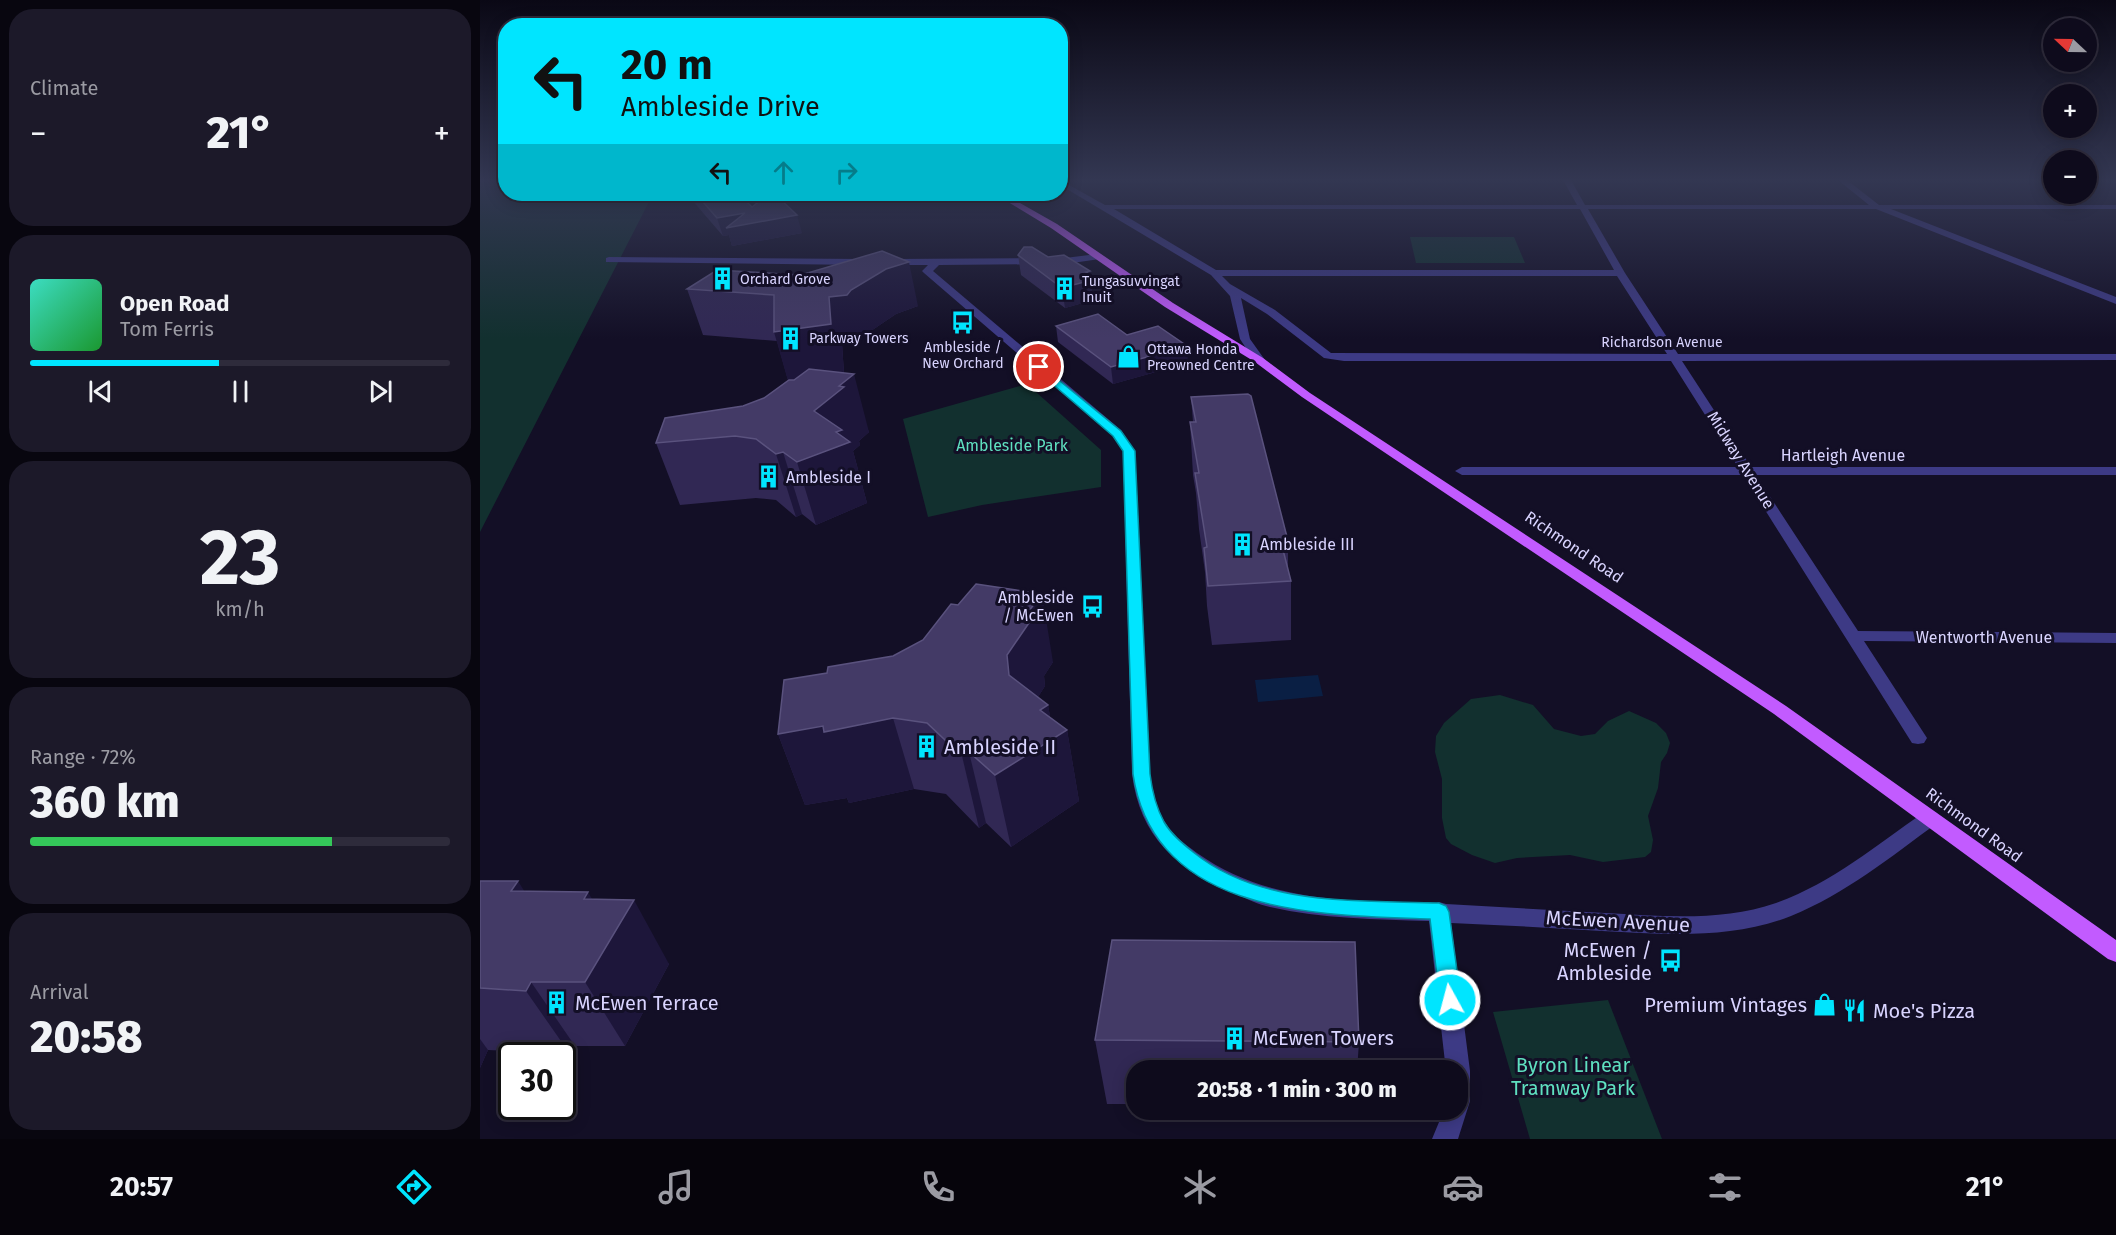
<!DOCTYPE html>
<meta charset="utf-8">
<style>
body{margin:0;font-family:"Fira Sans",sans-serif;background:#1c1929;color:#f1f3f6;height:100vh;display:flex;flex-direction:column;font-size:22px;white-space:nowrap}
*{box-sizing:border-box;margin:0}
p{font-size:20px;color:#9b9ba3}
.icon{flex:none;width:33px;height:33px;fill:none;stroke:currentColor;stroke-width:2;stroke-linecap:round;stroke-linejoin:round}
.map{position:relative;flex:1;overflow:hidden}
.drawer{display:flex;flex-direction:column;gap:9px;padding:9px;background:#08060f;width:480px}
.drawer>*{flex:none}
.hud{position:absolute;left:18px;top:18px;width:570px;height:183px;border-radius:24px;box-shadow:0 3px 15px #0003,0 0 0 2px #2e2b3b;background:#00e5ff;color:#111;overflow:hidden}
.needle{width:39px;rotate:292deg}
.tools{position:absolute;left:1563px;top:18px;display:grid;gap:12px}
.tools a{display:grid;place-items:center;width:54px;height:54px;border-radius:50%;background:#0e0b1c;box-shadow:0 3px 15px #0003,0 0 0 2px #2e2b3b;font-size:30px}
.speed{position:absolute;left:18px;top:1042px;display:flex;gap:12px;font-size:30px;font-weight:700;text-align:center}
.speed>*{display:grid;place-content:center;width:78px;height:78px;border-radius:50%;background:#0e0b1c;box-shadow:0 3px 15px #0003,0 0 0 2px #2e2b3b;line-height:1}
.speed .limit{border:3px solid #111;border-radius:9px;background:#fff;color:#111}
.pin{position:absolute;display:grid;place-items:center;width:51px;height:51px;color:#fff;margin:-26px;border:3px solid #fff;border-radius:50%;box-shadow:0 2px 6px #0007}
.me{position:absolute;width:66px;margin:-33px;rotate:353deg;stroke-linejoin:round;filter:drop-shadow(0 0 4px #0008)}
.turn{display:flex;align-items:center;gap:21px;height:126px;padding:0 24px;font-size:27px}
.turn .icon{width:78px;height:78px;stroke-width:2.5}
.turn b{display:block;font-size:42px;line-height:51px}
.lanes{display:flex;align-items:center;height:57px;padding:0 24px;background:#0003;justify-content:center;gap:30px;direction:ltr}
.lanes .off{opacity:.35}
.big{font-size:45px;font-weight:800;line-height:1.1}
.drawer .widget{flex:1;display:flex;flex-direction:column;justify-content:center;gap:9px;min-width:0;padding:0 21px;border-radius:24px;background:#1c1929}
.drawer .dial{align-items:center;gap:0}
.dial b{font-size:78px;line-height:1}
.song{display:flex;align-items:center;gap:18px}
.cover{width:72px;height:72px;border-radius:9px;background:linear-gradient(135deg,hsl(170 70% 55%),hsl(130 70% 35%))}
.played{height:6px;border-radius:3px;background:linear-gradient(90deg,#00e5ff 45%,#2e2b3b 45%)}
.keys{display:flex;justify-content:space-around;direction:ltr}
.heat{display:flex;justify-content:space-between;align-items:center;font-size:33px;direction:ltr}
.charge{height:9px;border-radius:4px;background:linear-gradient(90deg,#34c759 72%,#2e2b3b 0)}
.trip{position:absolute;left:646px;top:1060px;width:342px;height:60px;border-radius:24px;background:#0e0b1c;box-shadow:0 3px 15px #0003,0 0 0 2px #2e2b3b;font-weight:800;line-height:60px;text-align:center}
.menu{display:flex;height:96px;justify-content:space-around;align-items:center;background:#06040b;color:#9b9ba3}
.menu .icon{width:42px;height:42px}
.menu .on{color:#00e5ff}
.menu b{font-size:27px;color:#f1f3f6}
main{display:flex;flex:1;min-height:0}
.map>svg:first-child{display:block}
.green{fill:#12302f}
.water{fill:#0a1f44}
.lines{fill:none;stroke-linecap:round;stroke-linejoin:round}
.minor{fill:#3d3a85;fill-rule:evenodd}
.major{fill:#c25bff;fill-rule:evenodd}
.wall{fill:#312854}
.shaded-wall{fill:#1d163a}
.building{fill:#433a66;stroke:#5a527e;stroke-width:1.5}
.route{fill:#00e5ff;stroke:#0095a6;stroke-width:1.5}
.labels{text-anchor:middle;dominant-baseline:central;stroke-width:6;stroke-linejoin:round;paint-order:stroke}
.far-poi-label{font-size:14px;fill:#d9d4ff;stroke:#130f26;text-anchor:start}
.far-street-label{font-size:14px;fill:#d9d4ff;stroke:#130f26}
.park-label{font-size:16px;fill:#5fe0c0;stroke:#130f26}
.street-label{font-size:16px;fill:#d9d4ff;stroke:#130f26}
.poi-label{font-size:16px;fill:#d9d4ff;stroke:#130f26;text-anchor:start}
.near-poi-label{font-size:20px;fill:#d9d4ff;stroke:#130f26;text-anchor:start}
.near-street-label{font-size:20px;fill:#d9d4ff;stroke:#130f26}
.near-park-label{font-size:20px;fill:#5fe0c0;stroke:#130f26}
</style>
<main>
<section class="drawer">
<div class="widget"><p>Climate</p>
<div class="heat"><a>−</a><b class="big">21°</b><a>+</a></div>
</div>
<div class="widget">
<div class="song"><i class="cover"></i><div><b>Open Road</b><p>Tom Ferris</p></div></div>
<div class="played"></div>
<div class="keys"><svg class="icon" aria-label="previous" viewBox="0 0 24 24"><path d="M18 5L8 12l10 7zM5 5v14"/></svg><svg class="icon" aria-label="pause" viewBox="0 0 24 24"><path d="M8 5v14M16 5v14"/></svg><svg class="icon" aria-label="next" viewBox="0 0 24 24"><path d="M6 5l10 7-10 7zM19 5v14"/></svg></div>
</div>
<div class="widget dial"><b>23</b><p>km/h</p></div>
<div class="widget"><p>Range · 72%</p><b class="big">360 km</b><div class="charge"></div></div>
<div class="widget"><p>Arrival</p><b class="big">20:58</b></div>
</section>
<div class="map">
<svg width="1636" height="1139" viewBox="0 0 1636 1139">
<rect width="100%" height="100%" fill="#130f26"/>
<g class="green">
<path d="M0,180H25L26,194H173L0,532Z"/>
<path d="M930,237H1034L1045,263H936Z"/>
<path d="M547,384L621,450V487L502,505L448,517L423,419Z"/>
<path d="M1020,695L1053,705L1074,729L1101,736L1115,734L1128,721L1149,711L1176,723L1186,733L1190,743L1187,753L1181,762L1178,788L1168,816L1173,840L1171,852L1165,857L1123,862L1090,855L1037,858L1015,863L992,855L971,844L966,838L962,818V779L955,752L956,736L964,723L991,699Z"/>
<path d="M1128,1000L1182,1139H1050L1013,1012Z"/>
</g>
<path class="water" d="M838,675L843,696L778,702L775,680Z"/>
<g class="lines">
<g class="minor">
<path d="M580,180L625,205H1097L1083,180H1091L1105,205H1389L1358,180H1367L1399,205H1636V209H1411L1636,297V304L1396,209H1108L1145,273L1198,354H1636V360L1202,361L1271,467H1636V475H1276L1378,631L1636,633V643L1384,641L1447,738L1444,743L1438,744L1432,743L1263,475H982L975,471L982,467H1258L1191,361H864L844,358L787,314L761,298L770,339L785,360L779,363L775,362L760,339L750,296L731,275L580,185ZM634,209H1100L1134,270H736ZM742,276H1137L1187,354L851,353L795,310L750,284Z"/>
<path d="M617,254L620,255V259L585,264L459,265L453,271L641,430L655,451L670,774C673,791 676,807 685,822C692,835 705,844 717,853C789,904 870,900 954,904L959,902L966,904C1019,907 1072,910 1125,913C1181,916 1242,922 1296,903C1350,884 1397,845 1443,813L1450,810L1457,813L1460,818L1457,823C1411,857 1365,894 1311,916C1250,940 1185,934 1122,931C1071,928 1021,925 971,923L990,1071V1101L978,1139H952L964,1110H978V1071H966L949,921C895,919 839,919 786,906C774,903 763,897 752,892C696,868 660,837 652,774L643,451L632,435L444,273L442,271L448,265H411L406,262L411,259L585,258Z"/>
<path d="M129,257L384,259L389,262L384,265L126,262V258Z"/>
</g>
<path class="major" d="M515,194H524L577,224L693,303L783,358L830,393L1306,706L1636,940V962L1628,959L1294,714L822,397L775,362L685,307L571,228Z"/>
</g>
<g class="wall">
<path d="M210,194H259L272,207L322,233L252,246L249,235L243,236L212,200Z"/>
<path d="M538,255L568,257L610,271L612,291H611L612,294L610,295V301L585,308L541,275Z"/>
<path d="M237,270L438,306L416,314L382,337L379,342L362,344L364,373H362L389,432L379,441L380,445L373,451L387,503L336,525L322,514L316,517L296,500L276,498L200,505L176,443L263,406L284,398L308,380L297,341L223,335L207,289Z"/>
<path d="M576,326L647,335L708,363L633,384L578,342Z"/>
<path d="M711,397L808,541V570L811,581V640L732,645L727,606L725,572L719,529L716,493L713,475L710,422H713Z"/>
<path d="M443,640L573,662L564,676L565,686L558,697L568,705L570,717L587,730L599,801L531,847L506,823L499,828L466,794L434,789L369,803L367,798L325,805L298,734L347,673L413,656Z"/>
<path d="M0,881L44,892L112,899L189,964L145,1046H95L90,1054L8,1050L0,1068Z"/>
<path d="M615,1040L879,1042L877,1071H657V1104H627Z"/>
</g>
<g class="shaded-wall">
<path d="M265,213L317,215L322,233L252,246L249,235L243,236L237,218Z"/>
<path d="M429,262L438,306L416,314L382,337L379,342L362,344L364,373L308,381L294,332L349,297L371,290L406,269Z"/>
<path d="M610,271L612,291H611L612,294L610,295V301L585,308L582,288L601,277L606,272Z"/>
<path d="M707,346L708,363L633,384L631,367Z"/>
<path d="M374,374L389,432L379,441L380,445L373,451L387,503L336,525L317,462L334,411L359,386Z"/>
<path d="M303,452L322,514L316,517L296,454Z"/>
<path d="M562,594L573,662L564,676L565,686L541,724L529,675L527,655L545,616Z"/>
<path d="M568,705L574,738L587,730L599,801L531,847L515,775L560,710Z"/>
<path d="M413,718L434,789L369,803L367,798L325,805L298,734L343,726Z"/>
<path d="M489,752L506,823L499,828L482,756Z"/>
<path d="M38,881L78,945L31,891Z"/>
<path d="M108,892L133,935L154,900L189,964L145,1046L105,982L104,899Z"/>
<path d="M51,982L95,1046L90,1054L46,991Z"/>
<path d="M0,1039L8,1050L0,1068Z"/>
</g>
<g class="building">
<path d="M216,194H259L272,207L282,199L297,196L317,215L246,228L265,213L237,218Z"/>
<path d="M544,247H552L568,257L584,255L610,271L606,272L609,274L601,277L608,281L582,288L538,255Z"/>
<path d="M402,251L429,262L406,269L371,290L367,295L349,297L351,324L294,332V295L207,289L237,270L321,275Z"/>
<path d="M618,314L647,335L678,326L707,346L631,367L576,326Z"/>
<path d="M329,369L374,374L359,386L364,387L334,411L362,430L356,432L370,442L317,462L303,452L296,454L276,439L255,436L176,443L185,418L263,406L284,398L309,380H314Z"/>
<path d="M768,394L771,396L808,541L801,542L811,581L728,586L724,548L727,547L715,473H719L710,422H716L711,397Z"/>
<path d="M496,584L562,594L545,616L553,617L527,655L529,675L568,705L560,710L587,730L515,775L489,752L482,756L447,723L413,718L344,732L343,726L298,734L304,680L347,673L348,667L413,656L443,640L471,604L478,605Z"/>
<path d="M0,881H38L31,891L108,892L104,899L154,900L105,982H51L46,991L0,988Z"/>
<path d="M632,940L875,942L879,1042L615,1040Z"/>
</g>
<linearGradient id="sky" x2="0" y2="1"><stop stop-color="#0a0815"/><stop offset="0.53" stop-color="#333752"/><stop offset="1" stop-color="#333752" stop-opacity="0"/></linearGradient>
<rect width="1636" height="339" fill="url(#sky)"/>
<path class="route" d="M559,364L641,431L655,451L670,774C672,791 676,807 684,822C691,834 702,843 713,852C781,907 877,900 959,903L966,906L969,912L981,1000L978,1007L970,1010L963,1007L960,1000L950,919C839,915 674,916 653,774L643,451L633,436L555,369L554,367Z"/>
<defs>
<symbol id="building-bare" viewBox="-9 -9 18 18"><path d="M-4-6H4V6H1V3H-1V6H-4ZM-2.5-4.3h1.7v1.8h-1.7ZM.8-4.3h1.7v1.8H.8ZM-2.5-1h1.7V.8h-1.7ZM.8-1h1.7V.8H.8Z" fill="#00e5ff" stroke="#130f26" stroke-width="2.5" paint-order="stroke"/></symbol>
<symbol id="bus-bare" viewBox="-9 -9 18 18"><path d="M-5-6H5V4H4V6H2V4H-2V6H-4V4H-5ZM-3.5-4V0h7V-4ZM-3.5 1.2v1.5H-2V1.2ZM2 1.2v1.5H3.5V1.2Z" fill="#00e5ff" stroke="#130f26" stroke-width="2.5" paint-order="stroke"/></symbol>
<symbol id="shop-bare" viewBox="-9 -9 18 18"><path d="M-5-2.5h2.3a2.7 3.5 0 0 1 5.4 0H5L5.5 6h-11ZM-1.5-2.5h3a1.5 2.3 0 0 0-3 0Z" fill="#00e5ff" stroke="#130f26" stroke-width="2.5" paint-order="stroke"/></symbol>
<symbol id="restaurant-bare" viewBox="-9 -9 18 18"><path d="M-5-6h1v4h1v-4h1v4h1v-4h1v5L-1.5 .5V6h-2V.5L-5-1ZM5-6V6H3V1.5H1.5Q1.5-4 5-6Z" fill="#00e5ff" stroke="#130f26" stroke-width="2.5" paint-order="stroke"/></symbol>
</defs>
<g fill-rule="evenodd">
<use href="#building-bare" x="226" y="262" width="33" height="33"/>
<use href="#building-bare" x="568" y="272" width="33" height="33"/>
<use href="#bus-bare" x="466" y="306" width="33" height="33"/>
<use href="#building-bare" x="294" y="322" width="33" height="33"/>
<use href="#shop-bare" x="632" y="340" width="33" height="33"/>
<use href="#building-bare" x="272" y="460" width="33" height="33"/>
<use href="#building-bare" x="746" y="528" width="33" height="33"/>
<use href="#bus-bare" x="596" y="590" width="33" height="33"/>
<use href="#building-bare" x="430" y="730" width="33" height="33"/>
<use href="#bus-bare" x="1174" y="944" width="33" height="33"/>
<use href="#building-bare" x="60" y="986" width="33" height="33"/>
<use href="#shop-bare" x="1328" y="988" width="33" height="33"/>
<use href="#restaurant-bare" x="1358" y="994" width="33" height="33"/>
<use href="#building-bare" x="738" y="1022" width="33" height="33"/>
</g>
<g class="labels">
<g class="far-poi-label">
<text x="260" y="279">Orchard Grove</text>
<text x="602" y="281">Tungasuvvingat<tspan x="602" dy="16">Inuit</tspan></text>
<text x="329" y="338">Parkway Towers</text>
<text x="483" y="347" text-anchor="middle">Ambleside /<tspan x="483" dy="16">New Orchard</tspan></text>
<text x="667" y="349">Ottawa Honda<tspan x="667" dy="16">Preowned Centre</tspan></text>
</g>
<g class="far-street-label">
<text x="1182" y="342">Richardson Avenue</text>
</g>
<g class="park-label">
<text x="532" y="445">Ambleside Park</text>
</g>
<g class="street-label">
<text x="1363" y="455">Hartleigh Avenue</text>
<text transform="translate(1261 460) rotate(58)">Midway Avenue</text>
<text transform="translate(1094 547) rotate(34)">Richmond Road</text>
<text x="1504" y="637">Wentworth Avenue</text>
<text transform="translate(1494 825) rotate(36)">Richmond Road</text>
</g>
<g class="poi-label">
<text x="306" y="477">Ambleside I</text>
<text x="780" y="544">Ambleside III</text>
<text x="594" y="597" text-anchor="end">Ambleside<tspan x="594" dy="18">/ McEwen</tspan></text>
</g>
<g class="near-poi-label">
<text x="464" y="747">Ambleside II</text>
<text x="1172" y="950" text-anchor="end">McEwen /<tspan x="1172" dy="23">Ambleside</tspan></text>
<text x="95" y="1003">McEwen Terrace</text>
<text x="1327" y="1005" text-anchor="end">Premium Vintages</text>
<text x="1393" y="1011">Moe's Pizza</text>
<text x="773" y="1038">McEwen Towers</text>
</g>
<g class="near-street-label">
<text transform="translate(1138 921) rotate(3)">McEwen Avenue</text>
</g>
<g class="near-park-label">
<text x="1093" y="1065">Byron Linear<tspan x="1093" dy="23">Tramway Park</tspan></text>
</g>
</g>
</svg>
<div class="tools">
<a><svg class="needle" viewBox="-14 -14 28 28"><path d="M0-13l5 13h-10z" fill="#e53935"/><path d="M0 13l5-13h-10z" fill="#9b9ba3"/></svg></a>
<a>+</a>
<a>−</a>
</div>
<div class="speed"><div class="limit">30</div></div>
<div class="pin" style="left:559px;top:367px;background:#d93025"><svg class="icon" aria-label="arrive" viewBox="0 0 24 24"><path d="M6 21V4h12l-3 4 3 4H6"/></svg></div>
<svg class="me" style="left:970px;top:1000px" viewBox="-20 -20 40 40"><circle r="17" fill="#00e5ff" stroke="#fff" stroke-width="3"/><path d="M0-11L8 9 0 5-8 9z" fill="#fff"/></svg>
<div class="trip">20:58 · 1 min · 300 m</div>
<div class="hud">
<div class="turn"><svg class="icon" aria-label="left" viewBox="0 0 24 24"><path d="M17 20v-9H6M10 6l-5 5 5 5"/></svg><div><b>20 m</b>Ambleside Drive</div></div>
<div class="lanes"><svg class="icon" aria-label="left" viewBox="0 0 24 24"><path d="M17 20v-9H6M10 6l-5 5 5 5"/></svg><svg class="icon off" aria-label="ahead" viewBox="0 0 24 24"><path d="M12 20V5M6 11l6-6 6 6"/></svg><svg class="icon off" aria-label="right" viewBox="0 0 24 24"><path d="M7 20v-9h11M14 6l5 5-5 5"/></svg></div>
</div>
</div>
</main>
<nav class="menu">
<b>20:57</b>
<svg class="icon on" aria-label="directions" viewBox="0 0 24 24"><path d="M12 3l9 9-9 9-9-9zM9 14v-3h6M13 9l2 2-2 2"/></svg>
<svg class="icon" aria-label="music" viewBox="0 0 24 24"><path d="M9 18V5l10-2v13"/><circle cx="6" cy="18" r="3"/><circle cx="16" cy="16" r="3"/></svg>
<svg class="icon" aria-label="phone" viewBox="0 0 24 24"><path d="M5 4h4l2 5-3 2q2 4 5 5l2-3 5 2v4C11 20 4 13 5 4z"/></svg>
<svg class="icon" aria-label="climate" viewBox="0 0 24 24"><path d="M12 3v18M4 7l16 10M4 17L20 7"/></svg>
<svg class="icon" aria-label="car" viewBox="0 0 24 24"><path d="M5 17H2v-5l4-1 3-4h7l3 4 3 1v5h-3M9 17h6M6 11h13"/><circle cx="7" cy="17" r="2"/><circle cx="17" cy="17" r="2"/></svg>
<svg class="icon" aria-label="filters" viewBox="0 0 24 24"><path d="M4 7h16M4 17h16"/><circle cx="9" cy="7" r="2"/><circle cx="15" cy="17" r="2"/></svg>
<b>21°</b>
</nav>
